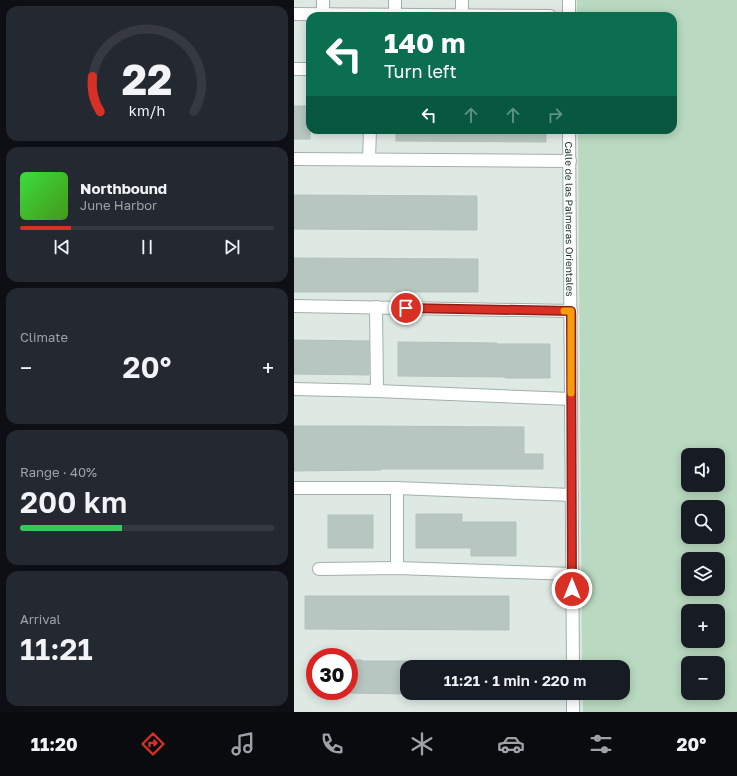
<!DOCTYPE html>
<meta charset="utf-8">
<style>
body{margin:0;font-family:"Golos Text",sans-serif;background:#242831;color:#f1f3f6;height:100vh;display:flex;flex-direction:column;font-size:15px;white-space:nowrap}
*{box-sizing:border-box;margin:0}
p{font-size:13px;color:#9ea1a6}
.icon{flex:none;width:22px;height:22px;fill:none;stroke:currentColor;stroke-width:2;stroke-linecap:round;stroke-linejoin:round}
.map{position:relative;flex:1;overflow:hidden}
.sheet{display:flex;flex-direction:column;gap:6px;padding:6px;background:#0d0f14;width:294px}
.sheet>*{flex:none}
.guide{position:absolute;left:12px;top:12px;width:371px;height:122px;border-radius:12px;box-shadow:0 2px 10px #0003;background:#0b6e4f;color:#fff;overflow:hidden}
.tools{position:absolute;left:387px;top:448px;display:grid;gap:8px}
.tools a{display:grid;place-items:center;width:44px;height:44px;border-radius:8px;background:#171b24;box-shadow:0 2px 10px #0003;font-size:20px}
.speed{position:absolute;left:12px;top:648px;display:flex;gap:8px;font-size:20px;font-weight:700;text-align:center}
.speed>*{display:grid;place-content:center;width:52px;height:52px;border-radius:50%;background:#171b24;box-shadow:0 2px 10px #0003;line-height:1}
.speed .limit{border:6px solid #d22;background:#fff;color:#111}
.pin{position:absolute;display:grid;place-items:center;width:34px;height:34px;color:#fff;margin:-17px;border:2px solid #fff;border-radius:50%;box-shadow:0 1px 4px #0007}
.me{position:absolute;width:44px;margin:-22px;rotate:0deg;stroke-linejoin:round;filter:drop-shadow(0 0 3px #0008)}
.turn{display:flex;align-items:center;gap:14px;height:84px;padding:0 12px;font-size:18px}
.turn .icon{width:52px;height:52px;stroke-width:2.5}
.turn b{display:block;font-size:28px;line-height:34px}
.lanes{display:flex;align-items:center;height:38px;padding:0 12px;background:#0003;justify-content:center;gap:20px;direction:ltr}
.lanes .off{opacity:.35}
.big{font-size:30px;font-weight:600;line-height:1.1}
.sheet .tile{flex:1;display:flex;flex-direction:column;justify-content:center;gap:6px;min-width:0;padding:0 14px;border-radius:12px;background:#242831}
.sheet .dial{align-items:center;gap:0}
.dial svg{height:104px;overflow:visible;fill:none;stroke:#363941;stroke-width:7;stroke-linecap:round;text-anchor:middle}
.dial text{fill:#f1f3f6;stroke:none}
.song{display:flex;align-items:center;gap:12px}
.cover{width:48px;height:48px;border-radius:6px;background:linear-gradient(135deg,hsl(120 70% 55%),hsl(100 70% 35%))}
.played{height:4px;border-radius:2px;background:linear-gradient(90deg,#d93025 20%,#363941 20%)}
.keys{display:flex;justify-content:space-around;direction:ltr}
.heat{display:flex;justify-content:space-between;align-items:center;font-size:22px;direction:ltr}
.charge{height:6px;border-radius:3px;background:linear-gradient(90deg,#34c759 40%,#363941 0)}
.trip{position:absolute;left:106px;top:660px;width:230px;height:40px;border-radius:12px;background:#171b24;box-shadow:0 2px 10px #0003;font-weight:600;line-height:40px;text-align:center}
.tab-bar{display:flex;height:64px;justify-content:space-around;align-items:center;background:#090b0e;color:#9ea1a6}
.tab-bar .icon{width:28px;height:28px}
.tab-bar .active{color:#d93025}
.tab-bar b{font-size:18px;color:#f1f3f6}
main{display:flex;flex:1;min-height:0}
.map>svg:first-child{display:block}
.green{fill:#b9d9c0;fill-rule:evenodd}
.building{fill:#b7c6c0;stroke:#b2c2bb}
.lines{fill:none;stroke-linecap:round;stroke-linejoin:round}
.minor-casing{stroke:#a2b0ab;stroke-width:14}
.minor{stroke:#fff;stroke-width:12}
.route-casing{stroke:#8d1f18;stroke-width:10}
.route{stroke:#d93025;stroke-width:7}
.slow{stroke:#f59e0b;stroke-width:7}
.labels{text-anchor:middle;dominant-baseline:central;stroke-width:4;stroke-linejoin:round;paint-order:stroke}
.street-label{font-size:10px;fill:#213831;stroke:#eff6f2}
</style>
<main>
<section class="sheet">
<div class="tile dial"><svg viewBox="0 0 100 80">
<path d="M14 69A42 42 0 1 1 86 69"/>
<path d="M14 69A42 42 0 0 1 8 42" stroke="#d93025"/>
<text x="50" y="56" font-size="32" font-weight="700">22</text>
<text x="50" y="72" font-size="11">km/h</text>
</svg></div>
<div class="tile">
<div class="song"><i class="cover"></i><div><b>Northbound</b><p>June Harbor</p></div></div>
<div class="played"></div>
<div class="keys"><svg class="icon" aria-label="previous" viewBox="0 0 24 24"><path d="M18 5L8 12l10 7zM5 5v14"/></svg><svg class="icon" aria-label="pause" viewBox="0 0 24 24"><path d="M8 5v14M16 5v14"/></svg><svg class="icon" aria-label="next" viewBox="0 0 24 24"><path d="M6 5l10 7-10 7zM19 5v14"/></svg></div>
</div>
<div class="tile"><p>Climate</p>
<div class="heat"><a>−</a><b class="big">20°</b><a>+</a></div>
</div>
<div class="tile"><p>Range · 40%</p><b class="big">200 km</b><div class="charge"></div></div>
<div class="tile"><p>Arrival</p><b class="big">11:21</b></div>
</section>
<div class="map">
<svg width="443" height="712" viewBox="0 0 443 712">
<rect width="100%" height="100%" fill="#dfe9e4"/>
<path class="green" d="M283,0H443V712H289V693H329V667H288L284,130H379V16H283ZM394,455H424V485H394ZM394,507H424V537H394ZM394,559H424V589H394ZM394,611H424V641H394ZM394,663H424V693H394Z"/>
<g class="building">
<rect x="0" y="106" width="16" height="33"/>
<path d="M102,130H252V142L102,141Z"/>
<path d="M0,195L183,196V230L0,229Z"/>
<path d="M0,258L184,259V292H0Z"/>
<path d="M0,340L75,341V375L0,374Z"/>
<path d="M104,342L203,343V344H256V378H211V377L104,376Z"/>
<path d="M0,426H74L230,427V454H249V469H87V470L0,471Z"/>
<path d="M122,514H168V522H222V556H177V548H122Z"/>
<rect x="34" y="515" width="45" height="33"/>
<path d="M11,596H215V630L11,629Z"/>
<path d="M55,660H68V661H113V694L55,693Z"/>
</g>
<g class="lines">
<defs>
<g id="minor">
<path d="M29,0V14"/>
<path d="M275,0V16"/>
<path d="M0,14L256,16"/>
<path d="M101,15V0"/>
<path d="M168,15V0"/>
<path d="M0,69H16"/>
<path id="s1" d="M275,130L279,667"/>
<path d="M0,159L276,161"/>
<path d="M75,159L76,130"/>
<path d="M0,306L277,311"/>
<path d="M82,307L83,391"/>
<path d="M0,389L83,391L277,399"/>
<path d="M0,488H103L278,495"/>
<path d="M103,488V568"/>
<path d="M25,569L103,568L278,574"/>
<path d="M279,693V712"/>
</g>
</defs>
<use href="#minor" class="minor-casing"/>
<use href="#minor" class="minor"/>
</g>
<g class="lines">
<defs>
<path id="route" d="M112,308L277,311L278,589"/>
</defs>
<use href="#route" class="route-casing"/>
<use href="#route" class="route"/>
<path class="slow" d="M270,311H277V393"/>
</g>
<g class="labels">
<g class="street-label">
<text stroke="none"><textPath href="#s1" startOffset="89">Calle de las Palmeras Orientales</textPath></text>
</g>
</g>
</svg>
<div class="tools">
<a><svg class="icon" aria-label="sound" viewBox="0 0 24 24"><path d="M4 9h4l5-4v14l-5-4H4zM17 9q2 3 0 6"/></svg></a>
<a><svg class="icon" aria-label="search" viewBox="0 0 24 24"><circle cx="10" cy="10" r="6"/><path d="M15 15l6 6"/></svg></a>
<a><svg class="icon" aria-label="layers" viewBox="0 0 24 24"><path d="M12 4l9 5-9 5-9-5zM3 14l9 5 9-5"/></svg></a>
<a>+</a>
<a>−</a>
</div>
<div class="speed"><div class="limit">30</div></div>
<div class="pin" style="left:112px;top:308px;background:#d93025"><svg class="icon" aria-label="arrive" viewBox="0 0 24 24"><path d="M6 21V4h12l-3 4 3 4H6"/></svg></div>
<svg class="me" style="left:278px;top:589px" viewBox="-20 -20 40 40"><circle r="17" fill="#d93025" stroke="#fff" stroke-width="3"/><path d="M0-11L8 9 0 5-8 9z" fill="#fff"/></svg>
<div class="trip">11:21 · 1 min · 220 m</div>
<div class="guide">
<div class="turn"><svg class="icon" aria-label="left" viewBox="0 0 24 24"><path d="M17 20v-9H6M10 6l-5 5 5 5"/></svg><div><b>140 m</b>Turn left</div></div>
<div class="lanes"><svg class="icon" aria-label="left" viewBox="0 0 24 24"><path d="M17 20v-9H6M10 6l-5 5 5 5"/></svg><svg class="icon off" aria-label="ahead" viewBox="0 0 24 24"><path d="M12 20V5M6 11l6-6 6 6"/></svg><svg class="icon off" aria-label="ahead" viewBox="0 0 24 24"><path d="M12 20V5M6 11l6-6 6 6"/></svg><svg class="icon off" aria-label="right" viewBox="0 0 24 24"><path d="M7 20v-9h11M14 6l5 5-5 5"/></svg></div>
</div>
</div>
</main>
<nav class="tab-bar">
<b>11:20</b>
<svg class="icon active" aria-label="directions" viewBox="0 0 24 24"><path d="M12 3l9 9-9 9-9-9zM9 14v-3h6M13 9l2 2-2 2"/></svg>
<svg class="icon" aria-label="music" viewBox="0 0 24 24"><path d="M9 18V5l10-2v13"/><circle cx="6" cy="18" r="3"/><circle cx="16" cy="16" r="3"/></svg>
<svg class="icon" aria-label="phone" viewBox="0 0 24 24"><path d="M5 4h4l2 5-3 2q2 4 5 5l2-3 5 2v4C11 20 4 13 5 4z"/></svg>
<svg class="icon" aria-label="climate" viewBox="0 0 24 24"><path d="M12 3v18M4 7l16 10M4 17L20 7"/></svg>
<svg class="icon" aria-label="car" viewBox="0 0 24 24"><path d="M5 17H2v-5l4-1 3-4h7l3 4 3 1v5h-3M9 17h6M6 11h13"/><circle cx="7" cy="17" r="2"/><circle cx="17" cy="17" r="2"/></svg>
<svg class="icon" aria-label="filters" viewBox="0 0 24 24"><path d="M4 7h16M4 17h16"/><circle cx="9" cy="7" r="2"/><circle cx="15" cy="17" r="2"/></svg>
<b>20°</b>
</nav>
